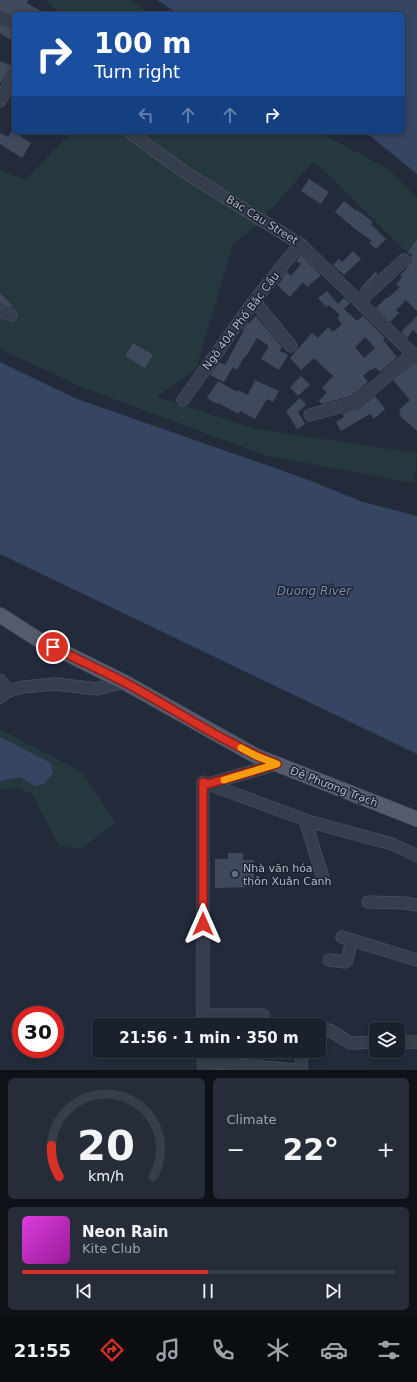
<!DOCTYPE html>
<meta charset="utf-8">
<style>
body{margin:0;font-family:"DejaVu Sans",sans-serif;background:#272d38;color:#f1f3f6;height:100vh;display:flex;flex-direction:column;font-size:15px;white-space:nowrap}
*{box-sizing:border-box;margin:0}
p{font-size:13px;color:#9fa3a9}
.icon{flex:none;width:22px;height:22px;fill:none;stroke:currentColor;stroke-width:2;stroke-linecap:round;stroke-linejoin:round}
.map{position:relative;height:1070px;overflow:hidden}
.sheet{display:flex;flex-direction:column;gap:8px;padding:8px;background:#0e1218;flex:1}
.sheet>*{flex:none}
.top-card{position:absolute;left:12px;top:12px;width:393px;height:122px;border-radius:6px;box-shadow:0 2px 6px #0003,0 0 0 1px #383e48;background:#1a4fa0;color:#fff;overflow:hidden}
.controls{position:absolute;left:369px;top:1022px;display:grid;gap:8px}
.controls a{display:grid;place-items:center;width:36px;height:36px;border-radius:6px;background:#1a202c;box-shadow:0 2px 6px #0003,0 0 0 1px #383e48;font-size:20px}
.speed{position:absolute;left:12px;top:1006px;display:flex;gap:8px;font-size:20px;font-weight:700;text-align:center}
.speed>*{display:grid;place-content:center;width:52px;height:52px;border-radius:50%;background:#1a202c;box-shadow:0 2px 6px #0003,0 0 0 1px #383e48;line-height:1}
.speed .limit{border:6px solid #d22;background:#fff;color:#111}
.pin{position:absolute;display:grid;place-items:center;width:34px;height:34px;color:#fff;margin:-17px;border:2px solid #fff;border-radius:50%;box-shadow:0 1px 4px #0007}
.me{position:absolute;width:44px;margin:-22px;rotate:0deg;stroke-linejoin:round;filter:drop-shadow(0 0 3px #0008)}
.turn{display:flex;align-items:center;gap:14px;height:84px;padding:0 16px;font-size:18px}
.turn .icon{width:52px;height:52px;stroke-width:2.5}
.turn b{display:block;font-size:28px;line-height:34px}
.lanes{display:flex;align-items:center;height:38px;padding:0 16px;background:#0003;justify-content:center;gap:20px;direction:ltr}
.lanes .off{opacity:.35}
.big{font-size:30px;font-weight:800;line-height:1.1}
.sheet .widget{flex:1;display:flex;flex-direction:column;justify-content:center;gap:6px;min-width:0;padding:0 14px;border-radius:6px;background:#272d38}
.sheet .dial{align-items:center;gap:0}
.dial svg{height:104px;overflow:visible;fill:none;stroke:#383e48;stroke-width:7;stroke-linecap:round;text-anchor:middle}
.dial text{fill:#f1f3f6;stroke:none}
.song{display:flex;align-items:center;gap:12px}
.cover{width:48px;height:48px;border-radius:6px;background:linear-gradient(135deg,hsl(300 70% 55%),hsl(300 70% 35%))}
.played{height:4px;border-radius:2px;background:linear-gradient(90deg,#d93025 50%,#383e48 50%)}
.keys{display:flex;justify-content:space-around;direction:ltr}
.heat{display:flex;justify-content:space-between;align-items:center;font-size:22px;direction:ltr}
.sheet .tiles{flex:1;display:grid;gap:8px;grid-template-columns:1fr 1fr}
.widget:last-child{grid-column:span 2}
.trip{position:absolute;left:92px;top:1018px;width:234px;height:40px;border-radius:6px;background:#1a202c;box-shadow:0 2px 6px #0003,0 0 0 1px #383e48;font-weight:800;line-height:40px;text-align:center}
.tabs{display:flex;height:64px;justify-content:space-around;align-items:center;background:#0a0d12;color:#9fa3a9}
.tabs .icon{width:28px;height:28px}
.tabs .selected{color:#d93025}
.tabs b{font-size:18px;color:#f1f3f6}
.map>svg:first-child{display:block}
.green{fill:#25383d}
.water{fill:#364562}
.building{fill:#3f495b;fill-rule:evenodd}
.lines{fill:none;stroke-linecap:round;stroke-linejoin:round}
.minor-casing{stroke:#525867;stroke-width:13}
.major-casing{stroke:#404655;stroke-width:16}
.minor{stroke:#363d4c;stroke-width:12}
.major{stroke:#545c6c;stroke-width:15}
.route-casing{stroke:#8d1f18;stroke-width:10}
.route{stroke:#d93025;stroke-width:7}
.slow{stroke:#f59e0b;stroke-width:7}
.service-dot{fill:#5c6f8a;stroke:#1c2230;stroke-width:1.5}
.labels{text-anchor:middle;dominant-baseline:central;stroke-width:3;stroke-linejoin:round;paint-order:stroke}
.street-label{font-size:11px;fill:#b2b8c7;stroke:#1c2230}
.poi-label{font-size:11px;fill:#b2b8c7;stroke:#1c2230;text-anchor:start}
.water-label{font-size:12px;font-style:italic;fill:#7a8caf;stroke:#1c2230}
</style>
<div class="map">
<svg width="417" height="1070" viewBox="0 0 417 1070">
<rect width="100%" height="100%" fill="#232b3b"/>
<g class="green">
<path d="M46,0H132L150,14H60Z"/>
<path d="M72,132H319L388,169L417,198V262L314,161L256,226L233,244L196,369L157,397L255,429L417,453L414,483L264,455L79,386L0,349V170L25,180Z"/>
<path d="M0,729L83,773L116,823L80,849L59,846L32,794L17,788L0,790Z"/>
</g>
<g class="water">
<path d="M157,0H417V174L374,139L364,132H403V14H178Z"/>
<path d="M0,362L77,399L306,479L363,502L417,516V754L0,554Z"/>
<path d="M0,737L51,763L53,773L44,784L35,786L20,777L0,781Z"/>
</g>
<g class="building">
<path d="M0,0H28L27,3L46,14H14V16L0,10Z"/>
<path d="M0,25L14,31V42L0,33Z"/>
<path d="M0,61L14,67L8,71L1,83L0,82Z"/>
<path d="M12,131L31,143L22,158L0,144V133L8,137Z"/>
<path d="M309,179L329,192L321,204L301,191Z"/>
<path d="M344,201L356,211L357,210L373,222L371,224L386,239L376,249L369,243L372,241L355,229L335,212Z"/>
<path d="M417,239V311L406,300L396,310L399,313L390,322L376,308L387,297L388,298L400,287L396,285L402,277L400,276L409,265L411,262V257L413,255L408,252Z"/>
<path d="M353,251L361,259L344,275L333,265L339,259L342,262Z"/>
<path d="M301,255L321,275L307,287L303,282L290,297L277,285L283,279L282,278L287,272L291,276L301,264L296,261Z"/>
<path d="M375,272L378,274L360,291L359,290Z"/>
<path d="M327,291L338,304L344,298L350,303L344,309L357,321L363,316L385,338L383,340L397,357L380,372L376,368L370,370L363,376L368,382L351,396L322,404L319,401L327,392L322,388L333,376L314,358L301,370L290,358L312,333L318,338L328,327L333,332L342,324L337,318L340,315L329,305L326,307L318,298ZM365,337L375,348L364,358L355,347Z"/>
<path d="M0,293L12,305L10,307L0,303Z"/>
<path d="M256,316L282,347L280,351L288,355L279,370L261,359L269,346L257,338L245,358L244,357L237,370L233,367L224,382L210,375L219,362L225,365L244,330L243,329L248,322L249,323Z"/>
<path d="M417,316V334L413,330L407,338L401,332Z"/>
<path d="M133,343L153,355L145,368L125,356Z"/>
<path d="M412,364L417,365V431L399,415L401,412L399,410L410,400L393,380Z"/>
<path d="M301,376L310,385L298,396L290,387Z"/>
<path d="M255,380L279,391L273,402L267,399L255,419L240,411L239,414L218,403L217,404L207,398L218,381L237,392L238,390L248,395Z"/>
<path d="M375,396L385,409L374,419L370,414L341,431L336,422L344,417L342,414L358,409Z"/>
<path d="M300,398L306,405L298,412L305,424L297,429L286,411Z"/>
<path d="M228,853H243V860H254V887L215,888V859H228Z"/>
</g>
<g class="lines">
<defs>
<g id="minor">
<path d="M0,17L14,24"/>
<path d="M0,101L14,75"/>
<path d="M129,132L183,171L300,244L417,358"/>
<path d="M254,301L291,346"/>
<path d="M360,301L404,260"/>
<path d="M0,311L11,315"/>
<path d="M183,400L254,301L300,244"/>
<path d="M310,415L354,403L378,384L413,353"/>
<path d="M0,680L8,691"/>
<path d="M0,697L8,691L23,687L55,684L98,689L124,682"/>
<path d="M208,784L277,764"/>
<path d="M305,820L323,878"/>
<path d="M368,902L405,903L417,905"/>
<path d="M342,937L417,960"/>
<path d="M329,960L345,962L347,960L352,940"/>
<path d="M203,1015H263"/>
<path d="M203,1025V782L311,822L392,844L417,856"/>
<path d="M319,1030H329L336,1034L350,1043L376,1042"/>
<path d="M398,1042H417"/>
<path d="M204,1051V1070"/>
<path d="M204,1062L296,1070"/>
<path d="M301,1070L302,1051"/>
</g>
<path id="major" d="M0,615L39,640L124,682L256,756L417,819"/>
</defs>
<use href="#minor" class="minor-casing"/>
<use href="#major" class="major-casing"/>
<use href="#minor" class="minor"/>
<use href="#major" class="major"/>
</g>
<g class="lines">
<defs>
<path id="route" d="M53,647C77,659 101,670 124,682C175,709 223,743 277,764L208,784L203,782V924"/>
</defs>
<use href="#route" class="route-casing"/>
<use href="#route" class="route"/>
<path class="slow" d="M224,780L277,764L256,756L241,748"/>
</g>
<circle class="service-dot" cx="235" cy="874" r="4"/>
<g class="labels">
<g class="street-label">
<text transform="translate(262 220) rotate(32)">Bac Cau Street</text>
<text transform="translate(241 321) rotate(-53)">Ngõ 404 Phố Bắc Cầu</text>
<text transform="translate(334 787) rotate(21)">Đê Phương Trạch</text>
</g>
<g class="poi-label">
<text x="243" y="868">Nhà văn hóa<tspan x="243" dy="13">thôn Xuân Canh</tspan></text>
</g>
<g class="water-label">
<text x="314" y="591">Duong River</text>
</g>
</g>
</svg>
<div class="controls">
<a><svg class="icon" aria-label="layers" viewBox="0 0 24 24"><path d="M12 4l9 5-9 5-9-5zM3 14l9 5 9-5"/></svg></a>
</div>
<div class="speed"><div class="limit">30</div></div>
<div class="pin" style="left:53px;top:647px;background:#d93025"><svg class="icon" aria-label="arrive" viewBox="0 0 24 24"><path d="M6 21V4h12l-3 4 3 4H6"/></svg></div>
<svg class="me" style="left:203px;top:924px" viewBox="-20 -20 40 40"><path d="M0-17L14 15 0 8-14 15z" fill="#d93025" stroke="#fff" stroke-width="4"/></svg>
<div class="trip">21:56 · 1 min · 350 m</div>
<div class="top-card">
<div class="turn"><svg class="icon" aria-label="right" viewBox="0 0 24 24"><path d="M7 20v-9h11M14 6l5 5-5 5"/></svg><div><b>100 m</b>Turn right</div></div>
<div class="lanes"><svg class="icon off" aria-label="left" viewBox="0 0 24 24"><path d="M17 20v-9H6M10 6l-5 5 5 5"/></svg><svg class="icon off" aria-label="ahead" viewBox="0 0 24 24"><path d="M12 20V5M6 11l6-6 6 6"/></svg><svg class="icon off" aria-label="ahead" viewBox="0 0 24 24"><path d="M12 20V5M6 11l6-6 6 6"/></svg><svg class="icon" aria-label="right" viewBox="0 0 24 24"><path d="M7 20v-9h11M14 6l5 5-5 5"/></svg></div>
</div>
</div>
<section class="sheet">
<div class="tiles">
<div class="widget dial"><svg viewBox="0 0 100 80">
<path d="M14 69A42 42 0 1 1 86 69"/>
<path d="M14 69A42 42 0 0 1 8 45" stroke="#d93025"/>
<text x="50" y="56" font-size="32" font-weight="700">20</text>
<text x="50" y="72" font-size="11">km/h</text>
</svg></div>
<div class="widget"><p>Climate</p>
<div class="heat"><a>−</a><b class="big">22°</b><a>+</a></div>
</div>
<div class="widget">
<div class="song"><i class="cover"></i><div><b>Neon Rain</b><p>Kite Club</p></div></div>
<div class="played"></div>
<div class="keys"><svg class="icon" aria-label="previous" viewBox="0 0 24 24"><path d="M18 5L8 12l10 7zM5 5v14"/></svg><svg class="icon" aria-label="pause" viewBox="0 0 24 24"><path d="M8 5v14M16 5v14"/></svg><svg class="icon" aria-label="next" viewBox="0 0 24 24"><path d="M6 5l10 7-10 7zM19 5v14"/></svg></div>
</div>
</div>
</section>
<nav class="tabs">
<b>21:55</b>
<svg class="icon selected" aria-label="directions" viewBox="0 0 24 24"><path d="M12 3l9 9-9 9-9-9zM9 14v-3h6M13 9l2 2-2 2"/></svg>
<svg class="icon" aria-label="music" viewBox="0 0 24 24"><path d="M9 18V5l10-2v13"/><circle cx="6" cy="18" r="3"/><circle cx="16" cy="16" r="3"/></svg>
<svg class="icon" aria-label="phone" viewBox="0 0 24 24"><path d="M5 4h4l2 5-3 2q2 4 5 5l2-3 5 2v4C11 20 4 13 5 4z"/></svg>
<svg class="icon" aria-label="climate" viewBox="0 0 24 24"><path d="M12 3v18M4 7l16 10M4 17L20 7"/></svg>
<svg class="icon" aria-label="car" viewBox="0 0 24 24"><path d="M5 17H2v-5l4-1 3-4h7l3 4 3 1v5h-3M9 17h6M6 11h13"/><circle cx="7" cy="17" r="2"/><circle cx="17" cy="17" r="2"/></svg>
<svg class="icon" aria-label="filters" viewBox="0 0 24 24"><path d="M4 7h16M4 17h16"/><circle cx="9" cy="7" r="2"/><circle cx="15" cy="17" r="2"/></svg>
</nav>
